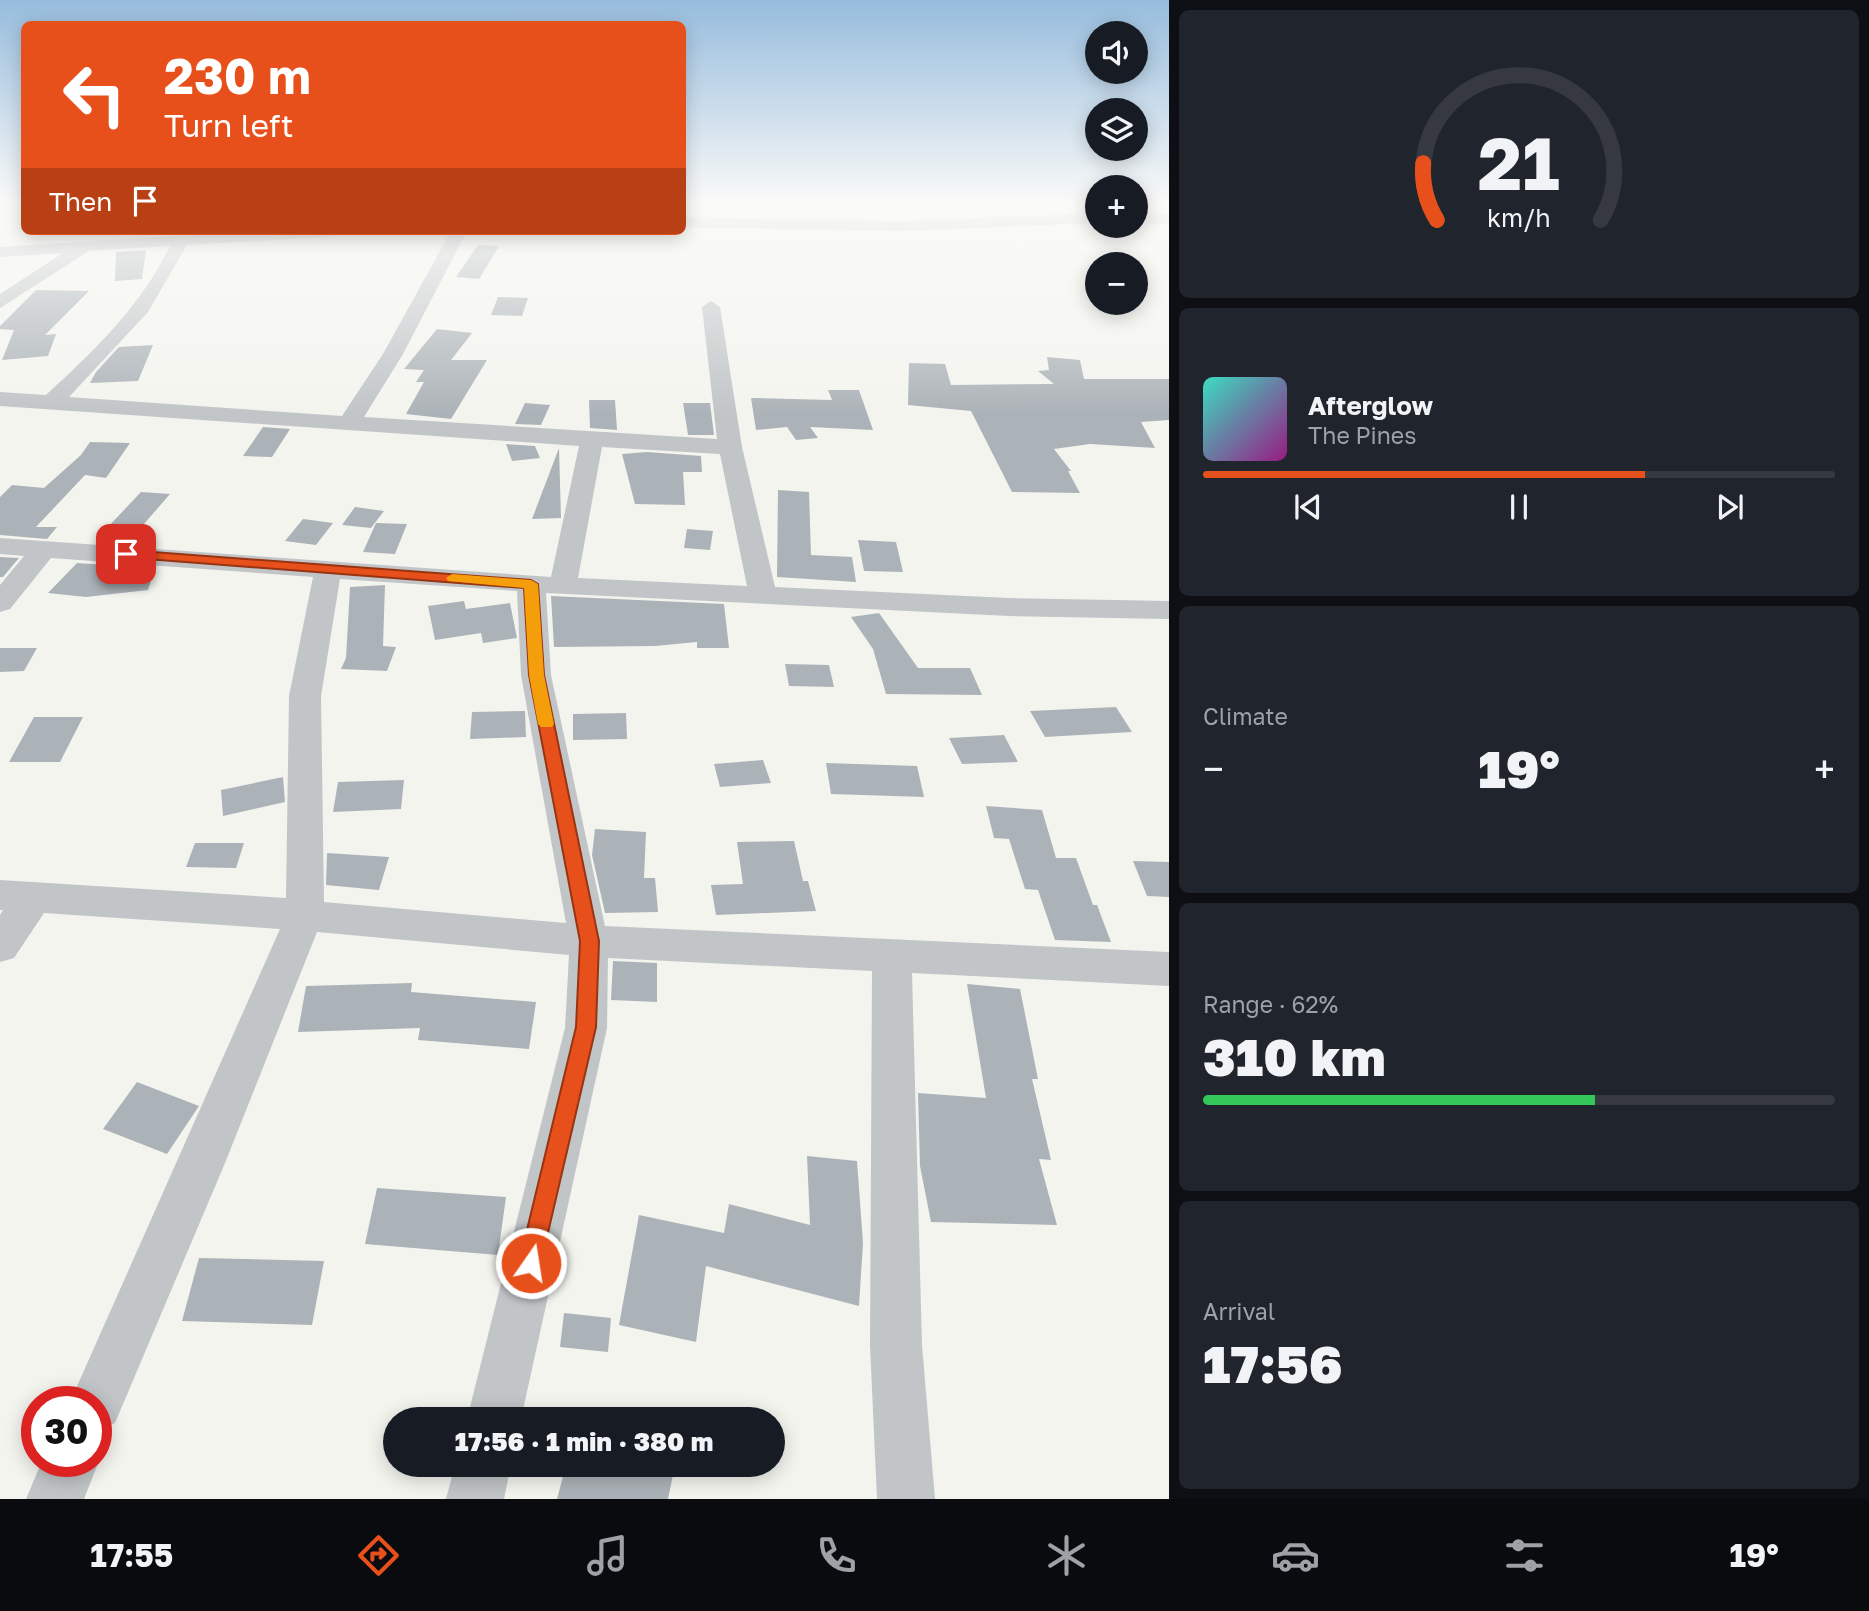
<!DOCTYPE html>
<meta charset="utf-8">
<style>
body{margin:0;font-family:"Golos Text",sans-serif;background:#20242c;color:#f1f3f6;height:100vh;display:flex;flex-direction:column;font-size:26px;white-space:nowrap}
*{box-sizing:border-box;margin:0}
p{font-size:23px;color:#9ea1a6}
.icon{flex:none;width:38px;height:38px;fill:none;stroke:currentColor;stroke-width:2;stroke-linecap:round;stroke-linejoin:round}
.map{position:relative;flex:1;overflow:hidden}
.drawer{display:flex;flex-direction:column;gap:10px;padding:10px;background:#0d0f14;width:700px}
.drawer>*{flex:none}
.guide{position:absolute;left:21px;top:21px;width:665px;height:214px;border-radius:10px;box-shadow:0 4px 18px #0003;background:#e8501b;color:#fff;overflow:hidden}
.fabs{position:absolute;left:1085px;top:21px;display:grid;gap:14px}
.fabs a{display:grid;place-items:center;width:63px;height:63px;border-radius:50%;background:#171b24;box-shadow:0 4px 18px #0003;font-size:35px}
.speed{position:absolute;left:21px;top:1386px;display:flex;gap:14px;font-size:35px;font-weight:700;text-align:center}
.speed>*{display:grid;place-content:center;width:91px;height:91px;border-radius:50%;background:#171b24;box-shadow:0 4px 18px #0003;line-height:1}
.speed .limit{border:10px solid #d22;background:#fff;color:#111}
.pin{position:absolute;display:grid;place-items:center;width:60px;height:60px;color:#fff;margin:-30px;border-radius:14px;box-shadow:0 4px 10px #0006}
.me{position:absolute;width:77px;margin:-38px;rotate:13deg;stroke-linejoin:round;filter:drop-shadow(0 0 5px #0008)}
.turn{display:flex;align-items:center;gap:24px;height:147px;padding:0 28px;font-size:32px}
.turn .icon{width:91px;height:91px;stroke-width:2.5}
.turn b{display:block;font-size:49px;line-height:60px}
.then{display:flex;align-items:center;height:66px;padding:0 28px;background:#0003;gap:14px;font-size:26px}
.big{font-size:52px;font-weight:800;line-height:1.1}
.drawer .widget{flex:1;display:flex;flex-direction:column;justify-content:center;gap:10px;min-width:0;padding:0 24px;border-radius:10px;background:#20242c}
.drawer .dial{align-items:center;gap:0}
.dial svg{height:182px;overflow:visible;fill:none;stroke:#363941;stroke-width:7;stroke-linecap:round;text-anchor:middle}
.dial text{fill:#f1f3f6;stroke:none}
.song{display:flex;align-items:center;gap:21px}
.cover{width:84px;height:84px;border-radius:10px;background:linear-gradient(135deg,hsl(170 70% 55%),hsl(310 70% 35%))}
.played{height:7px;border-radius:4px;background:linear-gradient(90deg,#e8501b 70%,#363941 70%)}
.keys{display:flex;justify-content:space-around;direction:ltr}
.heat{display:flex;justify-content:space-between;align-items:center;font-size:38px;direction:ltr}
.charge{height:10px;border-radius:5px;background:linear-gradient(90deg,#34c759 62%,#363941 0)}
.trip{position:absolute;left:383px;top:1407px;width:402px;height:70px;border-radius:35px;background:#171b24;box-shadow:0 4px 18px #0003;font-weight:800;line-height:70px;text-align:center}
.menu{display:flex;height:112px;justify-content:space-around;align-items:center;background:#090b0e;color:#9ea1a6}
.menu .icon{width:49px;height:49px}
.menu .active{color:#e8501b}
.menu b{font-size:32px;color:#f1f3f6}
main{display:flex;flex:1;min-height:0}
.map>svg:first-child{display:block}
.building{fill:#acb3b8}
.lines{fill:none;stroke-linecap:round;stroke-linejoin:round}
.minor{fill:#c1c5c8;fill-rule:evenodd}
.route{fill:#e8501b;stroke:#973412;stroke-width:2}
.slow{fill:#f59e0b}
</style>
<main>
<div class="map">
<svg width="1169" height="1499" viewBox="0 0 1169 1499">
<rect width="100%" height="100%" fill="#f4f4ef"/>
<g class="building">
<path d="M478,245L499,246L479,279L456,277Z"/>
<path d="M146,250L142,279L115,281L116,252Z"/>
<path d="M36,290L89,291L45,335L56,334L48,356L2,360L14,330L0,329V326Z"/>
<path d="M498,297L528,298L522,316L491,315Z"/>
<path d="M437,329L472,333L451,360H487L451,419L406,414L424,382H416L424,370L404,369Z"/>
<path d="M153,345L138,381L90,383L96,372L119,347Z"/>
<path d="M1047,357L1080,360L1084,379H1169V420L1141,422L1155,448L1090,444L1054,449L1071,471H1068L1080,493L1012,492L971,411L908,405L909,363L945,364L951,385L1054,384L1038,371L1049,370Z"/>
<path d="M828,390H859L873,430L810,427L818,438L796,440L787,427L756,430L751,398L832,400Z"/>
<path d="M589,400H615L617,430L590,428Z"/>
<path d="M525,403L550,405L541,425L515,424Z"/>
<path d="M683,403H710L714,435H688Z"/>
<path d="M263,427L290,429L272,457L243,456Z"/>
<path d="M90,442L130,443L106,478L85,475L36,527H57L47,539L0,535V497L12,485L44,488L81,455Z"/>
<path d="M506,444L535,446L540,458L512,461Z"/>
<path d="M559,448L561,518L532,519Z"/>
<path d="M647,452L701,456L702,472H683L685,505L635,504L622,454Z"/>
<path d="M778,490L809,492L811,555L852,557L856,582L777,577Z"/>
<path d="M141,492L170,494L137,532L106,529Z"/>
<path d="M355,507L384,511L371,528L342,525Z"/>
<path d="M303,519L333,523L316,545L285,541Z"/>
<path d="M376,523L407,524L395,554L363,552Z"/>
<path d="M687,529L713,531L710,550L684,548Z"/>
<path d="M858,540L896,542L903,572L864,571Z"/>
<path d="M0,557L19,558L3,577H0Z"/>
<path d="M77,563L108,565L104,569L155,568L148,590L86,597L48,593Z"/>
<path d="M385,585L383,646L396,647L387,671L341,669L346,658L350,587Z"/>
<path d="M551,596L724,604L729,648H697V642L655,646L554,647Z"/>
<path d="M464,601L466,609L510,603L517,638L483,643L481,633L435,640L428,606Z"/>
<path d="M879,613L918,668H970L982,695L886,694L873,649L851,617Z"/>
<path d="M0,648H37L24,671L0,672Z"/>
<path d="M785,664L829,665L834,687L789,686Z"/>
<path d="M1116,707L1132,732L1045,737L1030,711Z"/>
<path d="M525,711L526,737L470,739L472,712Z"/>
<path d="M626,713L627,739L573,740V714Z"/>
<path d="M34,717H83L60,762H9Z"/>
<path d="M1004,735L1018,762L962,764L949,738Z"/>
<path d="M763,760L771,783L720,787L714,764Z"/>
<path d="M826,763L917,766L924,797L831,794Z"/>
<path d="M283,777L285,802L223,816L221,790Z"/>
<path d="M404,780L401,809L333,812L338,782Z"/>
<path d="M986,806L1042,810L1056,858H1076L1093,905H1097L1111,942L1055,940L1038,890L1025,889L1009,839L994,838Z"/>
<path d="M595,829L646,832L644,878H655L658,912L605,913L592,855Z"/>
<path d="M794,841L803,881H808L816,911L716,915L711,885L743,884L737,842Z"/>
<path d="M195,843H244L236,868L186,867Z"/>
<path d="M327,853L389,857L379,890L326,885Z"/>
<path d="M1133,861L1169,862V897L1147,896Z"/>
<path d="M613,961L657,963V1002L611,1000Z"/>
<path d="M412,983L411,992L536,1002L529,1049L418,1040L420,1028L298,1032L306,986Z"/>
<path d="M967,984L1020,989L1038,1079H1032L1051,1160L1039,1159L1057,1225L931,1222L920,1166L918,1093L986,1098Z"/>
<path d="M137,1082L199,1106L167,1154L103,1129Z"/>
<path d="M807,1156L857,1161L863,1243L859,1306L706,1266L696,1342L619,1325L639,1215L724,1233L729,1204L810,1225Z"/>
<path d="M377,1188L506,1197L498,1255L365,1244Z"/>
<path d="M199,1258L324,1261L312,1325L182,1321Z"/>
<path d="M564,1313L611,1318L608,1352L560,1347Z"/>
<path d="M566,1465H675L668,1499H557Z"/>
</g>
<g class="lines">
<g class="minor">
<path d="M1097,213V223L901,231L682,227V217L901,221Z"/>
<path d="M1136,213L1169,214V224L1136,223Z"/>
<path d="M255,231H342L334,236L187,245L148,312L69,397L342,416L383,354L451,231H467L403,354L364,417L717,439L702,307L711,301L720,307L742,447L775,587L1009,598L1169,601V619L1009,616L546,593L551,675L605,926L1169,952V986L912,973L922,1345L935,1499H877L870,1345L872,971L608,958L607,1028L521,1419H467L565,1028L569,955L317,932L225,1163L115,1423L96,1431V1402H70L280,929L44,913L14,958L0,962V915L3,910H0V880L286,898L289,696L313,577L51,558L10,609L0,612V585L24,556L0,554V538L551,577L579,446L0,406V392L46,395C94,351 141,306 170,246L89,251L0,308V294L63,253L0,257V247ZM602,447L720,454L747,586L578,578ZM340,579L517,591L521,675L566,923L324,902L321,696Z"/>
<path d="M96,1454L99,1461L84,1499H26L42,1461H96Z"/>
<path d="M455,1465H511L504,1499H446Z"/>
</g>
</g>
<linearGradient id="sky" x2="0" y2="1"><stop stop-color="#96bcdd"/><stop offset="0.49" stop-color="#fafaf8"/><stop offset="1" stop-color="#fafaf8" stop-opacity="0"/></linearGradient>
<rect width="1169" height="414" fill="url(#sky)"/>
<path class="route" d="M126,550L531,580L538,584L544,675L599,941L596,1027L539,1271L531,1275L523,1271L519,1263L576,1027L580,941L529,675L524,588L121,557V551Z"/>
<path class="slow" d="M452,574L531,580L538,584L544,675L554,724L552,727H541L538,724L529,675L524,588L448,581L446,578Z"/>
</svg>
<div class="fabs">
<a><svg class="icon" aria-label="sound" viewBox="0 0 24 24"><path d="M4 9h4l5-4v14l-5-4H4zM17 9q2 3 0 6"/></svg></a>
<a><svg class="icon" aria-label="layers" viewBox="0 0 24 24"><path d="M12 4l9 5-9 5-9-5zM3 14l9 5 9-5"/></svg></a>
<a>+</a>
<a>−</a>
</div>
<div class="speed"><div class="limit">30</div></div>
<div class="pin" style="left:126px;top:554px;background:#d93025"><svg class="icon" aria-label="arrive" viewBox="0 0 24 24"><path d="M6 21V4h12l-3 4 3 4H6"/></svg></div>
<svg class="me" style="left:531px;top:1263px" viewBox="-20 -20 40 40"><circle r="17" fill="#e8501b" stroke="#fff" stroke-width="3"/><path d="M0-11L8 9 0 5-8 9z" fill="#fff"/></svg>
<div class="trip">17:56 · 1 min · 380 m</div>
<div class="guide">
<div class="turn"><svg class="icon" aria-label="left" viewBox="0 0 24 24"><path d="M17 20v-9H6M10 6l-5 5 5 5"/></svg><div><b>230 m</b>Turn left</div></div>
<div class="then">Then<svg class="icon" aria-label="arrive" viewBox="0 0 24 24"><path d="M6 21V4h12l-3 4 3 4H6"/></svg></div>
</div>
</div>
<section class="drawer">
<div class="widget dial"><svg viewBox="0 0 100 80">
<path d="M14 69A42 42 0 1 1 86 69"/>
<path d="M14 69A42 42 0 0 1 8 44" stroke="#e8501b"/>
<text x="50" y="56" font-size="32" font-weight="700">21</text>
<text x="50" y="72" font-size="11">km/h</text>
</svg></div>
<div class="widget">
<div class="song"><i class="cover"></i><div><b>Afterglow</b><p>The Pines</p></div></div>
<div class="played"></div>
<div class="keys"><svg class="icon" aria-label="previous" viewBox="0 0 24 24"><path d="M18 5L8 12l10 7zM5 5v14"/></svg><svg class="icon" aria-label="pause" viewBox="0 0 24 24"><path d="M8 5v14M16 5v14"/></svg><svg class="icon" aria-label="next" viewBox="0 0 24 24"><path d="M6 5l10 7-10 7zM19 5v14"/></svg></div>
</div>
<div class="widget"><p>Climate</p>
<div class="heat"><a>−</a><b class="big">19°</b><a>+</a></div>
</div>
<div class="widget"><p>Range · 62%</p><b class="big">310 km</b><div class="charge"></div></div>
<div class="widget"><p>Arrival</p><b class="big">17:56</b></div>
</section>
</main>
<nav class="menu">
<b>17:55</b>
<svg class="icon active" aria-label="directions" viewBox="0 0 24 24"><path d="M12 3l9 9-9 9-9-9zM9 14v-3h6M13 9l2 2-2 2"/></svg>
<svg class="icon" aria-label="music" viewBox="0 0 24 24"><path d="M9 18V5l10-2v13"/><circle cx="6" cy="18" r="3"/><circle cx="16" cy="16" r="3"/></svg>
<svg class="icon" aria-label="phone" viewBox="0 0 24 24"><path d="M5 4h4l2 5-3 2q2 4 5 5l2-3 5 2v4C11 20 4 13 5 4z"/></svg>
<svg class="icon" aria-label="climate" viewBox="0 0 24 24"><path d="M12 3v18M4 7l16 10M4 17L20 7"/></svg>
<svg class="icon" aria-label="car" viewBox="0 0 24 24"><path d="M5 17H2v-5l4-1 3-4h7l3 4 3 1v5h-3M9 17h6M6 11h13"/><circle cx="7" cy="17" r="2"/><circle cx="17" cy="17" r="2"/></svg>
<svg class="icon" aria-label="filters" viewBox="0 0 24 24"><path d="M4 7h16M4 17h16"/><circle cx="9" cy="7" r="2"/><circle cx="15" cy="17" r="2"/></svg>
<b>19°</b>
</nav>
